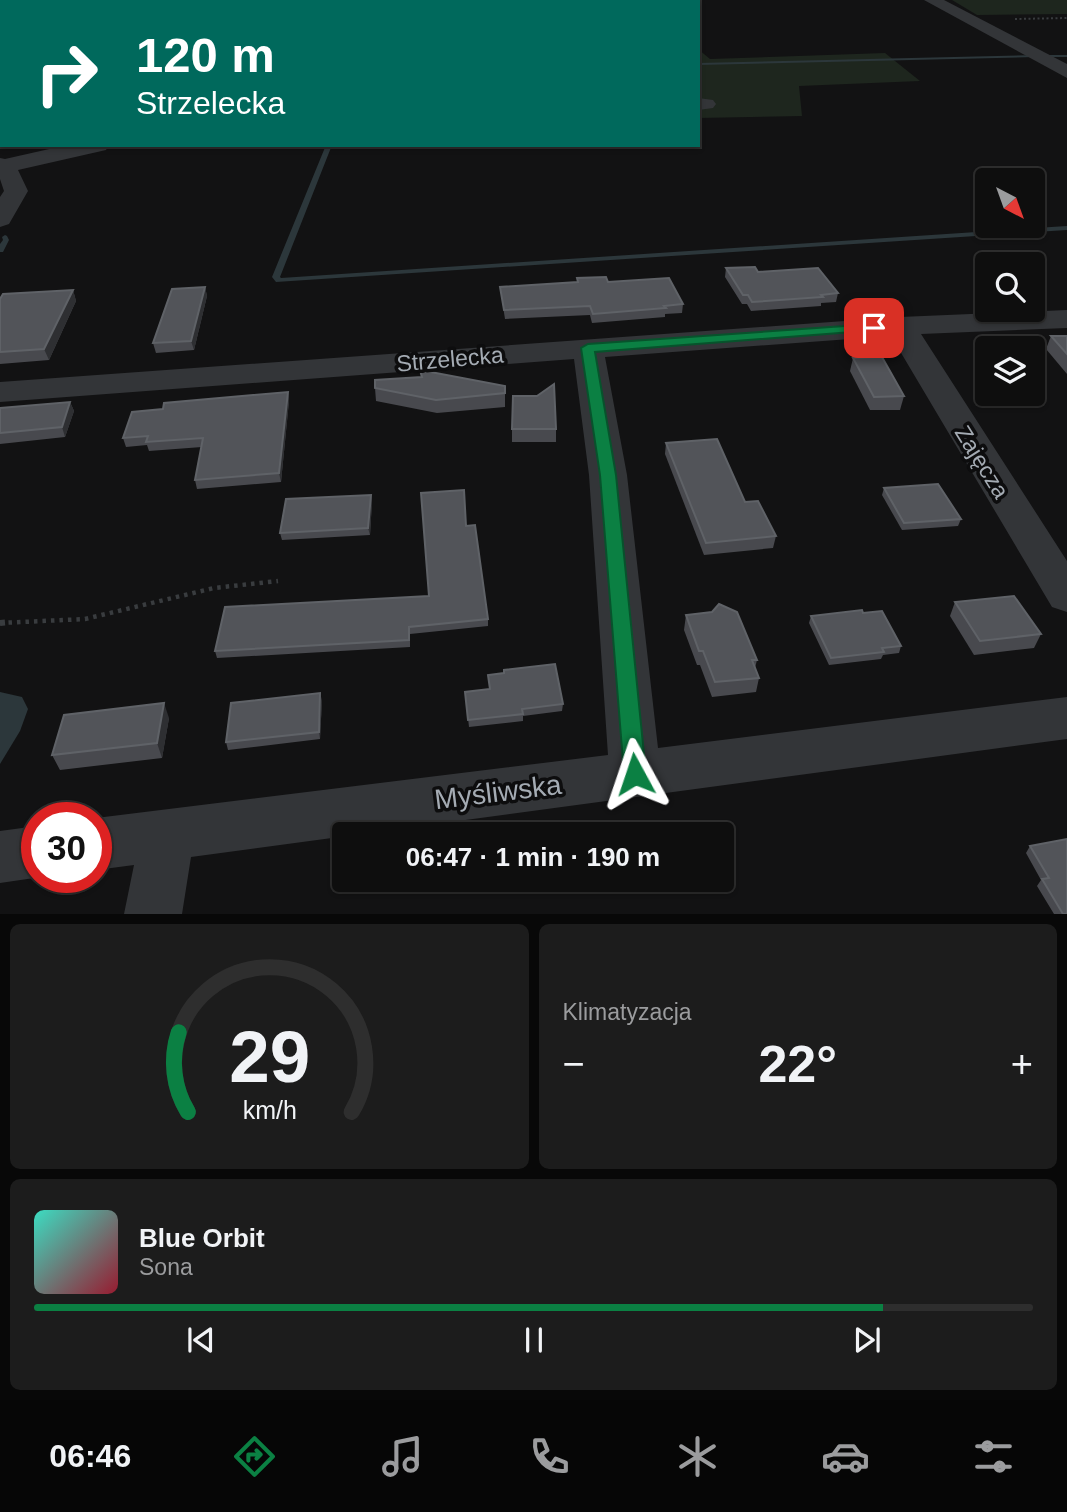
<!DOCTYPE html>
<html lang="pl">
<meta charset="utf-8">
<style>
body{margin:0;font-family:Helvetica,sans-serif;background:#1c1c1c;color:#f1f3f6;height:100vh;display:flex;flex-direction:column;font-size:26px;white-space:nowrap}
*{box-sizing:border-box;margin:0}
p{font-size:23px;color:#9b9c9e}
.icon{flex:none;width:38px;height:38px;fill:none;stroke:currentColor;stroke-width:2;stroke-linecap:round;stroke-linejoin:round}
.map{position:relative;height:914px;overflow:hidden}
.sheet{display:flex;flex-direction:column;gap:10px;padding:10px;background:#080808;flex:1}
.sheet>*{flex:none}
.guide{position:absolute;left:0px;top:0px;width:700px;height:147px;box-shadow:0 2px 5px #0004,0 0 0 2px #2e2e2e;background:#00695c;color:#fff;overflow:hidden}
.needle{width:46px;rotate:139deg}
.buttons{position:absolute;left:975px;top:168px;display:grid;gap:14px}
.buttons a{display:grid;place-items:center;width:70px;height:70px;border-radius:7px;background:#0e0e0e;box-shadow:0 2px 5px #0004,0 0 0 2px #2e2e2e;font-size:35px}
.speed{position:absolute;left:21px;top:802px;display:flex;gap:14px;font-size:35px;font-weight:700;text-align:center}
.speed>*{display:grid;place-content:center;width:91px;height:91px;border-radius:50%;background:#0e0e0e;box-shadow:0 2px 5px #0004,0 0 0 2px #2e2e2e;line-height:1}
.speed .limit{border:10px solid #d22;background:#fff;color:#111}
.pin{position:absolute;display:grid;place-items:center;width:60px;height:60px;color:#fff;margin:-30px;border-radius:14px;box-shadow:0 4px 10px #0006}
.me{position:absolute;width:77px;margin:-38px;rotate:355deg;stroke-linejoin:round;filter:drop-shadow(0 0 5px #0008)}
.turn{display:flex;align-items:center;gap:24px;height:147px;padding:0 21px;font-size:32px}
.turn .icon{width:91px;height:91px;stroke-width:2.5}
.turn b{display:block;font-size:49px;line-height:60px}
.big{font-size:52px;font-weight:700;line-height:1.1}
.sheet .card{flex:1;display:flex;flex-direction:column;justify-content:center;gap:10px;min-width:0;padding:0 24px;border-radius:10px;background:#1c1c1c}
.sheet .dial{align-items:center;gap:0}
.dial svg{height:182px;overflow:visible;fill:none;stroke:#2e2e2e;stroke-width:7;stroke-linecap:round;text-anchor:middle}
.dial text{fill:#f1f3f6;stroke:none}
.song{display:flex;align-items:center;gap:21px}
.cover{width:84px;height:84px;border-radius:10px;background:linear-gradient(135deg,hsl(170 70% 55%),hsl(350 70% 35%))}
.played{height:7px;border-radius:4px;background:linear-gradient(90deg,#0b8043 85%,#2e2e2e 85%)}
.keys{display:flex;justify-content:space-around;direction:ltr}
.heat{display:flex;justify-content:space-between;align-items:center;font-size:38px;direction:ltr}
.sheet .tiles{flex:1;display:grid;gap:10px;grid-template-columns:1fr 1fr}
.card:last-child{grid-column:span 2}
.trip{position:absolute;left:332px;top:822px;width:402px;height:70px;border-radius:7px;background:#0e0e0e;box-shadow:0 2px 5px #0004,0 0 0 2px #2e2e2e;font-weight:700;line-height:70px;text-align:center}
.dock{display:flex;height:112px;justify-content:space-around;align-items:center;background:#060606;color:#9b9c9e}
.dock .icon{width:49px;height:49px}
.dock .on{color:#0b8043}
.dock b{font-size:32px;color:#f1f3f6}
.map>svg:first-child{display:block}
.green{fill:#1e261e}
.water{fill:#2c373b}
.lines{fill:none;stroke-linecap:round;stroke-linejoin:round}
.stream{fill:#2c373b;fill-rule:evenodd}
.path-far2{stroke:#393c3f;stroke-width:2;stroke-dasharray:2 2.5;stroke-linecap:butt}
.path-far1{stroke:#393c3f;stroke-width:4.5;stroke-dasharray:3.5 5;stroke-linecap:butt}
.path{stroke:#393c3f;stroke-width:6;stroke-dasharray:5 7;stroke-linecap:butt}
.minor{fill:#333538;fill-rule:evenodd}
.wall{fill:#48494e}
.shaded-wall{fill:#2e2f32}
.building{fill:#525459;stroke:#5f6267;stroke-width:2}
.route{fill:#0b8043;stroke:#07532c;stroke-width:2}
.labels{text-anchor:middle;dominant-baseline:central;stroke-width:7;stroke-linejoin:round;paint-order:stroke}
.street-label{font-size:23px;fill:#a4abb3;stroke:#0d0d0e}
.near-street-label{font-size:28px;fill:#a4abb3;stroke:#0d0d0e}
</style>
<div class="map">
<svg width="1067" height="914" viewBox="0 0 1067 914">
<rect width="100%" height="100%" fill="#121213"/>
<g class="green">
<path d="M952,0H1067V14L977,15Z"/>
<path d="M698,49L710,59L885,53L920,81L799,86L802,116L698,118Z"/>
</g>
<path class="water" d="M0,692L22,697L28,709L20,731L0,764Z"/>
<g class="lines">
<g class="stream">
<rect x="387" y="0" width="4" height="2"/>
<path d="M1037,55L1035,57L698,65V63Z"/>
<path d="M1048,55H1067V57H1050Z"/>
<path d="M326,145H332L280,277L281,278L1067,226V230L276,282L272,277Z"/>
<path d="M5,235L7,236L9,240L3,252H0V244L3,240L2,237Z"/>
</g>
<path class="path-far2" d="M1015,19L1067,18"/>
<path class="path-far1" d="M0,623L85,619L214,588L278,581"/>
<path class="path" d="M0,623L12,622"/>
<g class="minor">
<path d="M29,0H45L27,2Z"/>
<path d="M924,0H944L1067,64V78Z"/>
<path d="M0,29H2L0,41Z"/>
<path d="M698,98L713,100L716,104L713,108L698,110Z"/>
<path d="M67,145H109L106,150L18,170L28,191L9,224L0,227V197L4,191L0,179V158L5,159Z"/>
<path d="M1067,310V328L921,334L1067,561V612L1052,607L891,336L605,357L627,475L658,748L1067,697V739L191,857L182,914H124L134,865L96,870V818L608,755L589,475L574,359L0,402V382L900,317Z"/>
<path d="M37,826V877H41L0,883V831Z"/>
</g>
</g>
<g class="wall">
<path d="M726,268L758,272L838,293L836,302L821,303V306L751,311L747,304H742L725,277Z"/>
<path d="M577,278L608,282L683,304L682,313L665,314V317L592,323L590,315L505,319L500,287L577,282Z"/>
<path d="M205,287L207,296L194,350L156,353L153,343Z"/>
<path d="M73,290L76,301L49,360L0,364V299Z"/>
<path d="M1051,336H1067V374L1046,349Z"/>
<path d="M853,358L904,396L900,410H870L850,371Z"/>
<path d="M420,370L505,386V407L437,413L376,401L375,388L421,377Z"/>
<path d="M288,392L289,401L281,482L197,489L195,480L202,447L149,451L147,445L126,447L123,438L163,409Z"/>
<path d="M70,402L74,411L65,437L0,444V408Z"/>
<rect x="512" y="429" width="44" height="13"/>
<path d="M666,443L745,502L776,536L773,548L704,555L665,454Z"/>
<path d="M884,488L961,519L958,526L902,530L882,495Z"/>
<path d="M371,495L372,502L370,535L282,540L280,533Z"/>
<path d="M466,526L488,619V626L410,634V647L217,658L215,651L429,596Z"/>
<path d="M955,602L1041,634L1034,648L974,655L950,616Z"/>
<path d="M863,613L901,646L899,653L883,655L881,659L829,665L809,623L811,616Z"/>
<path d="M686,615L757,660L755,668L759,678L756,692L712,697L700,665H697L684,630Z"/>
<path d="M489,689L563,704L562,711L523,716V721L469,727L465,692Z"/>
<path d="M322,700L320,739L228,750L226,742Z"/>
<path d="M169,718L162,758L60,770L52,755Z"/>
<path d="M1067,839V914H1054L1037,886L1041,880L1026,853L1030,846Z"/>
</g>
<g class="shaded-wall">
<path d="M205,287L207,296L194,350L191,341Z"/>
<path d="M73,290L76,301L49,360L44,349Z"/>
<path d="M288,392L289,401L281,482L279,473Z"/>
<path d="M70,402L74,411L65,437L62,427Z"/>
<path d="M371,495L372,502L370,535L368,528Z"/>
<path d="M320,693L322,700L320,739L319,732Z"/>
<path d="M164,703L169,718L162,758L157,743Z"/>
</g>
<g class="building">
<path d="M755,267L758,272L818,268L838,293L821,295L823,297L752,302L748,295H743L726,268Z"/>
<path d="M606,277L608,282L669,278L683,304L664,306L666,308L593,314L590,306L504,310L500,287L578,282L577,278Z"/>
<path d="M205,287L191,341L153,343L172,289Z"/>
<path d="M73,290L44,349L0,352V299L3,294Z"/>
<path d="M1051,336H1067V354Z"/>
<path d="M882,357L904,396L874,397L853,358Z"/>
<path d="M420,370L505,386V393L436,400L375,388V380L422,377Z"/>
<path d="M554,384L556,429H512L513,396H537Z"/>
<path d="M288,392L279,473L195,480L203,438L146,442L148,436L123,438L132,412L163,409L164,403Z"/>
<path d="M70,402L62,427L0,433V408Z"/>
<path d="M717,439L745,502L758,501L776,536L706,543L666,443Z"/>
<path d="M938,484L961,519L904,523L884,488Z"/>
<path d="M464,490L466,526L475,525L488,619L409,627V640L215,651L225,607L429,596L421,493Z"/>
<path d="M371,495L368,528L280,533L286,499Z"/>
<path d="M1014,596L1041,634L980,641L955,602Z"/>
<path d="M719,604L737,612L757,660H752L759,678L715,682L703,651H699L686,615L712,612Z"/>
<path d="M862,610L863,613L882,611L901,646L882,648L884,652L831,658L811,616Z"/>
<path d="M555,664L563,704L522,709L523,714L468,720L465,692L490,689L488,675L504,673V670Z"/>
<path d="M320,693L319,732L226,742L231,703Z"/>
<path d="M164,703L157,743L52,755L64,715Z"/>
<path d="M1067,839V914H1063L1042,879L1049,878L1030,846Z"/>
</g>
<path class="route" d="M874,324L878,325V330L595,352L616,475L646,774L643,781L635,784L627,781L624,774L600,475L581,348L588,344Z"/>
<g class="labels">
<g class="street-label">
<text transform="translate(450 359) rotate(-5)">Strzelecka</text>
<text transform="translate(982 462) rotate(58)">Zajęcza</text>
</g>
<g class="near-street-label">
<text transform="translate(498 792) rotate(-7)">Myśliwska</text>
</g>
</g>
</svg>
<div class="buttons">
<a><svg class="needle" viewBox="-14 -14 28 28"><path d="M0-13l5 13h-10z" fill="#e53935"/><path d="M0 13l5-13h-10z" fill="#9b9c9e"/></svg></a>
<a><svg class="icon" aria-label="search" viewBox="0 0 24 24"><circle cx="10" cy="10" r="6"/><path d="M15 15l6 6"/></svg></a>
<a><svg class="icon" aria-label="layers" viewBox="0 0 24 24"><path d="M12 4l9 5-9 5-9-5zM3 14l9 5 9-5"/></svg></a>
</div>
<div class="speed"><div class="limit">30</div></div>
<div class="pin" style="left:874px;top:328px;background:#d93025"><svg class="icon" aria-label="arrive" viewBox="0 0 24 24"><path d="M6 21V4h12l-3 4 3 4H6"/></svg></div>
<svg class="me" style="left:635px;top:774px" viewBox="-20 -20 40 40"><path d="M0-17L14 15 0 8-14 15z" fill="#0b8043" stroke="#fff" stroke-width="4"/></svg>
<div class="trip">06:47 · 1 min · 190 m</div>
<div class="guide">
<div class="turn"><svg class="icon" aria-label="right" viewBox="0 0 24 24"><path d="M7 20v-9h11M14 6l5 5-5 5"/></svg><div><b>120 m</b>Strzelecka</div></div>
</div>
</div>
<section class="sheet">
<div class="tiles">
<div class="card dial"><svg viewBox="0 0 100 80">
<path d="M14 69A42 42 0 1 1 86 69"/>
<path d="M14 69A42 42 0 0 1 10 34" stroke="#0b8043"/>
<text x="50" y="56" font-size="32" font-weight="700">29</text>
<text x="50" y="72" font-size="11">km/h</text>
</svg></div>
<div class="card"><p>Klimatyzacja</p>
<div class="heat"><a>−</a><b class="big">22°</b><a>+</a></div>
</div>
<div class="card">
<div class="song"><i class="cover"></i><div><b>Blue Orbit</b><p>Sona</p></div></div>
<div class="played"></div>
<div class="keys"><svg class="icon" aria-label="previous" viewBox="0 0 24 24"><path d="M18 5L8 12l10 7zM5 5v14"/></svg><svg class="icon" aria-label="pause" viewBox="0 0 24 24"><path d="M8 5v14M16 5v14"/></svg><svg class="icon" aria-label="next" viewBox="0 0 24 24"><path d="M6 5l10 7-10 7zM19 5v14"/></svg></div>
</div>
</div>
</section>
<nav class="dock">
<b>06:46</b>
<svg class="icon on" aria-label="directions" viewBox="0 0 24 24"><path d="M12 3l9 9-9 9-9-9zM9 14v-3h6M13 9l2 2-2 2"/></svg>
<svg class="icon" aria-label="music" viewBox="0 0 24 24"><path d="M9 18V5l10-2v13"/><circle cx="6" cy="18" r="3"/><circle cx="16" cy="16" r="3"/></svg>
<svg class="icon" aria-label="phone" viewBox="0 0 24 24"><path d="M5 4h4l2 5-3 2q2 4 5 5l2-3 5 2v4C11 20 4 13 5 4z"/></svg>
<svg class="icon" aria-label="climate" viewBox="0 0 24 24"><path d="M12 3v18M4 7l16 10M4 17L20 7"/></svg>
<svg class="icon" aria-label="car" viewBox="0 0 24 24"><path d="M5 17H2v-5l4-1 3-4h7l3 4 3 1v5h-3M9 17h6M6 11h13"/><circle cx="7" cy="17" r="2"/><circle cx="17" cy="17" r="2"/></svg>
<svg class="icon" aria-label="filters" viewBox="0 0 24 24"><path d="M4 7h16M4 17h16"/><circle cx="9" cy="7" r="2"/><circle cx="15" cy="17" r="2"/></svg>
</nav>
